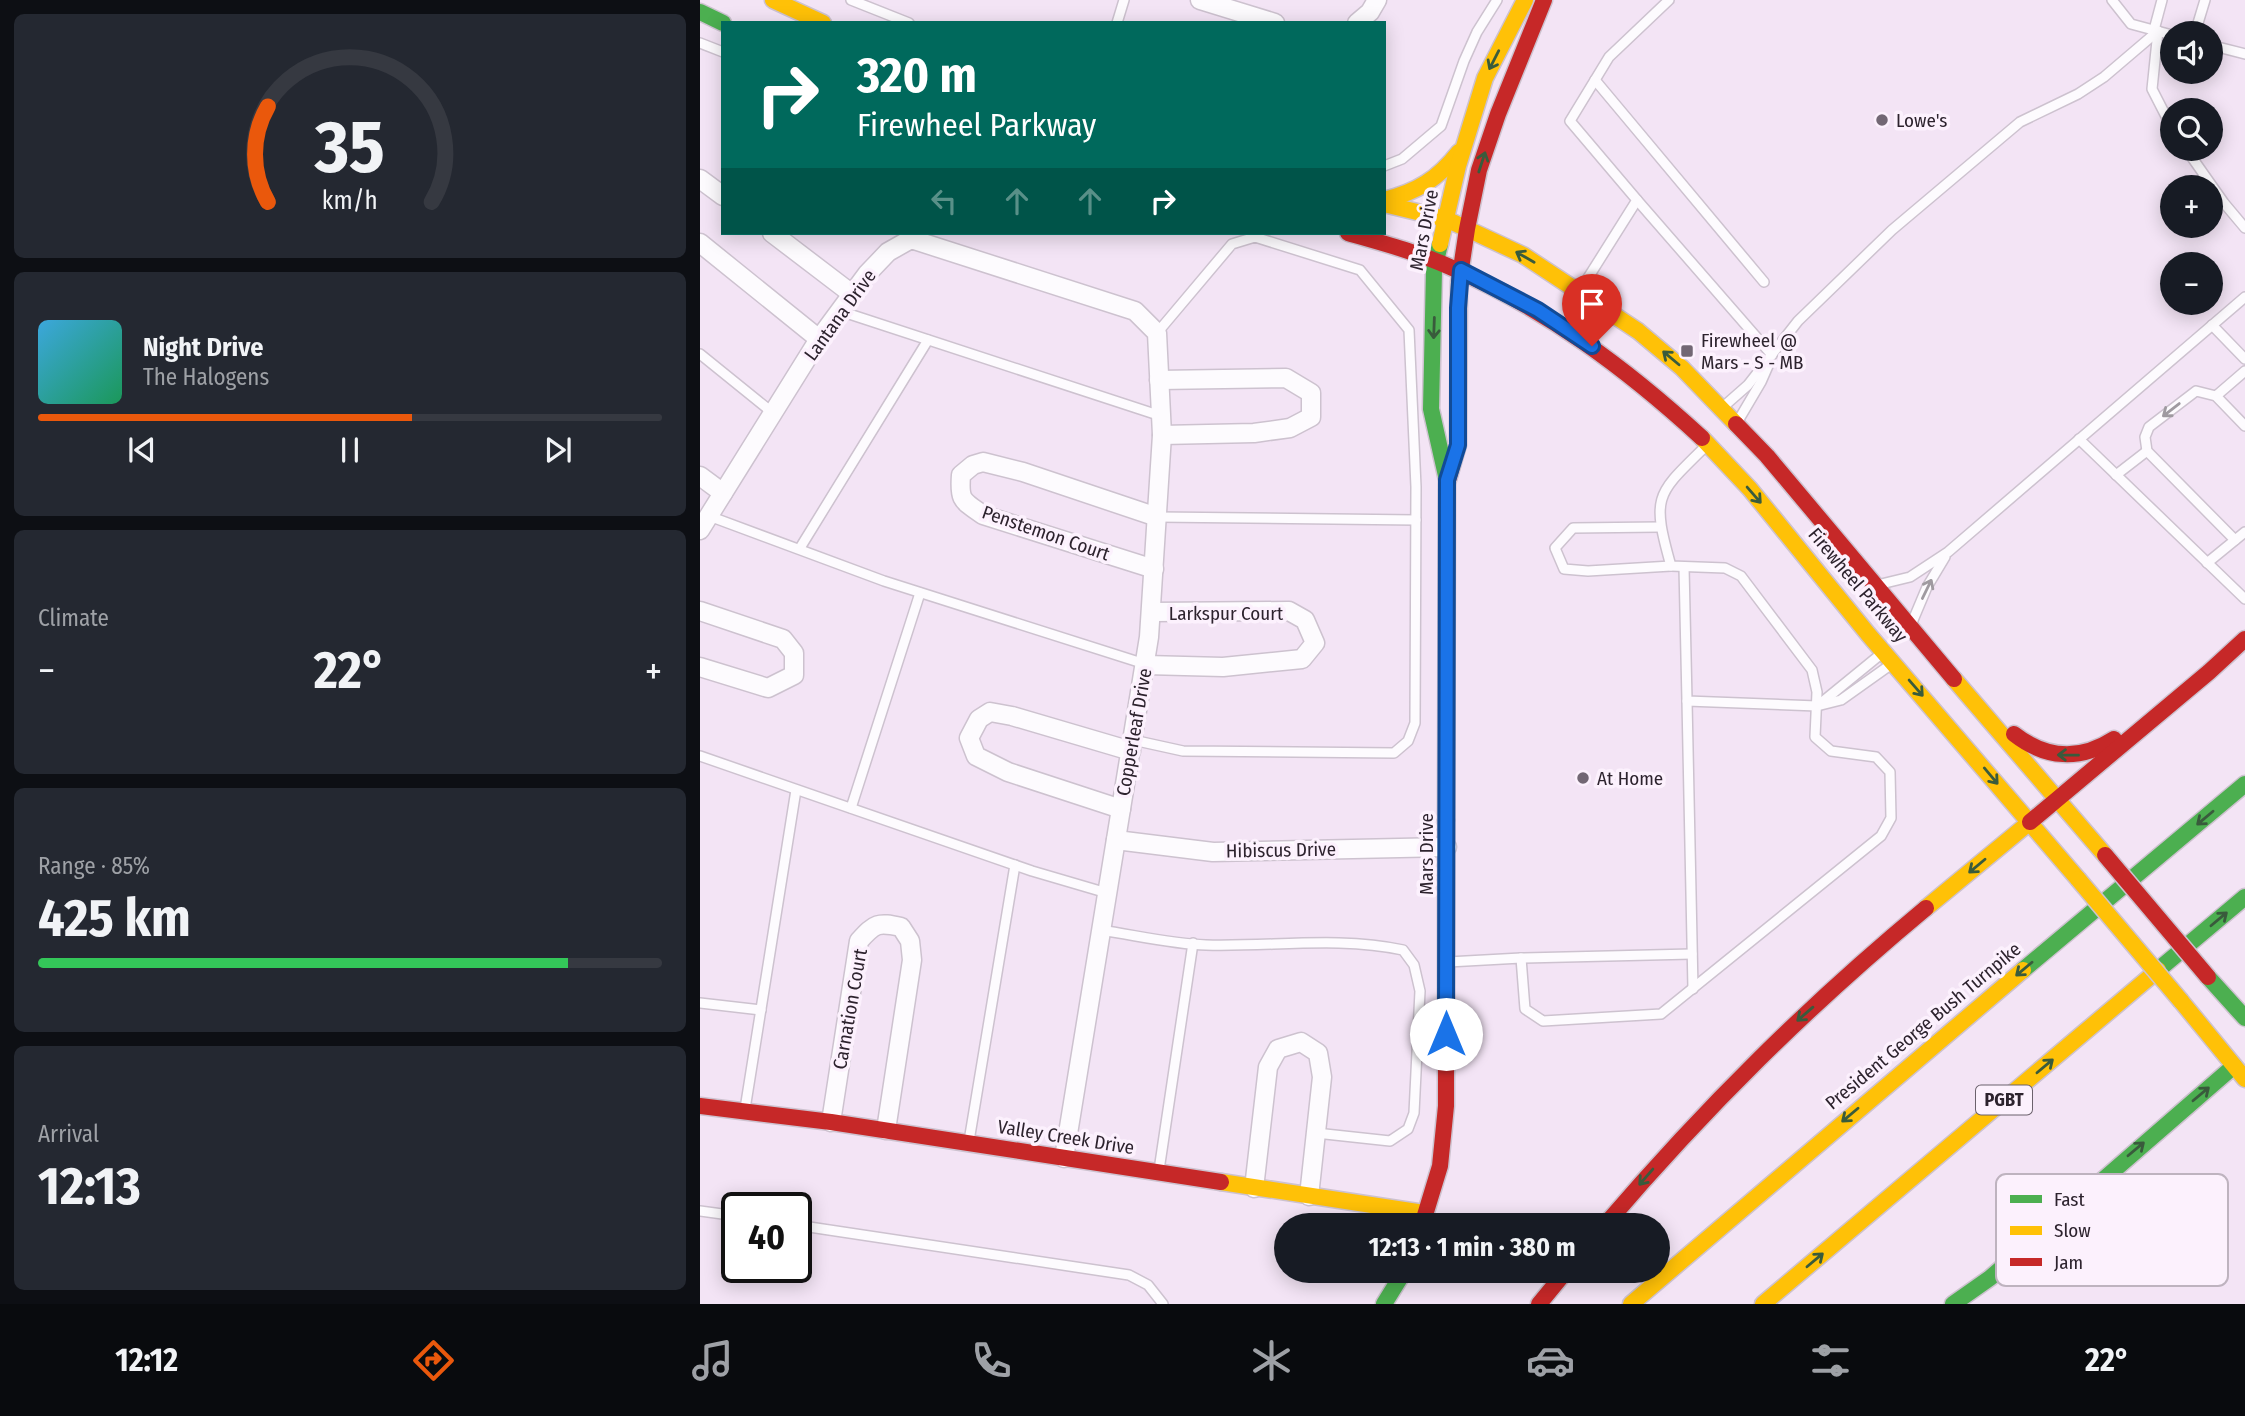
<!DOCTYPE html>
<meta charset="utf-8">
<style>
body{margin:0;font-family:"Fira Sans Condensed",sans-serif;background:#242831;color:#f1f3f6;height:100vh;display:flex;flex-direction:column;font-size:26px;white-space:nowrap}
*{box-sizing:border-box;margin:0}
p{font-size:23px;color:#9ea1a6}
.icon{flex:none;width:38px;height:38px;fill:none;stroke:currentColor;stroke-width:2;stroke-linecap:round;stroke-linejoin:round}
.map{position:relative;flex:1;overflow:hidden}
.panel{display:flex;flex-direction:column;gap:14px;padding:14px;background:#0d0f14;width:700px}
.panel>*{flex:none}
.top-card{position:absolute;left:21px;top:21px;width:665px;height:214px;border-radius:0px;box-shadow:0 4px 18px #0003;background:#00695c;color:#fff;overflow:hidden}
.fabs{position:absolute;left:1460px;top:21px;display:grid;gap:14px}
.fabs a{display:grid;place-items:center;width:63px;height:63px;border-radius:50%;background:#171b24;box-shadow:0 4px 18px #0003;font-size:35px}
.speed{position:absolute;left:21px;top:1192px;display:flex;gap:14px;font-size:35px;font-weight:700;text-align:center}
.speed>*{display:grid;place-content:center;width:91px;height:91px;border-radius:50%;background:#171b24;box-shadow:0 4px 18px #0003;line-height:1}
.speed .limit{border:4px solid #111;border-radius:10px;background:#fff;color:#111}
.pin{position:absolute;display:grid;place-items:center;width:60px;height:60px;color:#fff;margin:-72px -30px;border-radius:50% 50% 50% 0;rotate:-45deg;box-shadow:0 0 7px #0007}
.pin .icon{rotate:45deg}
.me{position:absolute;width:77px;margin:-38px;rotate:0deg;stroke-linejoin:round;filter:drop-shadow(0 0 5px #0008)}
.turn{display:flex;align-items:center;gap:24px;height:147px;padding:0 21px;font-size:32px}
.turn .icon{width:91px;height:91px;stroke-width:2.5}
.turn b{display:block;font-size:49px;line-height:60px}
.lanes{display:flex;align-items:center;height:66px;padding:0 21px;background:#0003;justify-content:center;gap:35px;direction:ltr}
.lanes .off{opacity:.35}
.big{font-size:52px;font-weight:700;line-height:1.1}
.panel .card{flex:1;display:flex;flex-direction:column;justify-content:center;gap:10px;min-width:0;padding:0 24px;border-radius:10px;background:#242831}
.panel .dial{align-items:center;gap:0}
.dial svg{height:182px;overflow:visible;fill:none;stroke:#363941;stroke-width:7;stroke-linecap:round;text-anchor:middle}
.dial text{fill:#f1f3f6;stroke:none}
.song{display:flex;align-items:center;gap:21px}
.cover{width:84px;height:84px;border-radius:10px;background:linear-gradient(135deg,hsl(200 70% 55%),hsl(150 70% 35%))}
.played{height:7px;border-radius:4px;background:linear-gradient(90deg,#ea580c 60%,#363941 60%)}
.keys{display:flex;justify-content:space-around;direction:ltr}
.heat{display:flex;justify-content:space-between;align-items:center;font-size:38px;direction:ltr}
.charge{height:10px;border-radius:5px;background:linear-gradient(90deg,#34c759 85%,#363941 0)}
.trip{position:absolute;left:574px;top:1213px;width:396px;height:70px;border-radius:35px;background:#171b24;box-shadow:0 4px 18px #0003;font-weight:700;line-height:70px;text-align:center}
.tabs{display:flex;height:112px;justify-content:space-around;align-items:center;background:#090b0e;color:#9ea1a6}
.tabs .icon{width:49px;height:49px}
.tabs .on{color:#ea580c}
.tabs b{font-size:32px;color:#f1f3f6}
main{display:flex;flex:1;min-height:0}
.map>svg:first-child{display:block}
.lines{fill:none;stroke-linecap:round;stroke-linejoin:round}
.lane-casing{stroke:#cdc2cf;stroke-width:12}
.street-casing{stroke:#cdc2cf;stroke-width:21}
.fast-casing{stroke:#cdc2cf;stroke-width:19}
.slow-casing{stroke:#cdc2cf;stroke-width:19}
.jam-casing{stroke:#cdc2cf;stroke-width:19}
.lane{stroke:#fdfbfe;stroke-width:9}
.street{stroke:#fdfbfe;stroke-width:18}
.fast{stroke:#4caf50;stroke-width:16}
.slow{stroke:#ffc107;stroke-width:16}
.jam{stroke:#c62828;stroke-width:16}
.slow-bridge-casing{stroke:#cdc2cf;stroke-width:19;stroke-linecap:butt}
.jam-bridge-casing{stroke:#cdc2cf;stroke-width:19;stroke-linecap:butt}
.slow-bridge{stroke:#ffc107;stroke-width:16}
.jam-bridge{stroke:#c62828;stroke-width:16}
.oneway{stroke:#395b3c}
.oneway2{stroke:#9f9aa0}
.route-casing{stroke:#114b97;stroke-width:18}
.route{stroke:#1a73e8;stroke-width:12}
.poi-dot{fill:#726774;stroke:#fcf1fd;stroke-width:2.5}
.labels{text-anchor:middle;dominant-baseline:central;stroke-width:7;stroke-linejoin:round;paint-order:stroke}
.shield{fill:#fcf1fd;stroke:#6b616c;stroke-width:2}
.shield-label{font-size:18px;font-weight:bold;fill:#2d232e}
.poi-label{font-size:19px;fill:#2d232e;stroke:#fcf1fd;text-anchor:start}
.street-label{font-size:19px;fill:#2d232e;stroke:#fcf1fd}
.key{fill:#fcf1fd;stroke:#beb3bf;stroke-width:2}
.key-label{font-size:19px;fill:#2d232e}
</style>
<main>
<section class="panel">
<div class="card dial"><svg viewBox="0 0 100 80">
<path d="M14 69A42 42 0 1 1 86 69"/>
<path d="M14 69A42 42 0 0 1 14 27" stroke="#ea580c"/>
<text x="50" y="56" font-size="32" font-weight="700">35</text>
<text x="50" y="72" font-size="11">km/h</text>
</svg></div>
<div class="card">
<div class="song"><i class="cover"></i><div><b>Night Drive</b><p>The Halogens</p></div></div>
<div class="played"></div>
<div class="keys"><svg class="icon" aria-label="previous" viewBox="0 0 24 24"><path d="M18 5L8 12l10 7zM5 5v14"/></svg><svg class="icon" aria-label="pause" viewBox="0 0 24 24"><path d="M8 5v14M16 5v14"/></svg><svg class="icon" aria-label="next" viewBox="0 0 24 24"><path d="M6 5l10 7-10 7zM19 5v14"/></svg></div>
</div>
<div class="card"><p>Climate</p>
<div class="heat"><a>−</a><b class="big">22°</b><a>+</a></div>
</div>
<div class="card"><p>Range · 85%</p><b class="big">425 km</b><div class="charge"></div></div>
<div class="card"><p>Arrival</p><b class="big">12:13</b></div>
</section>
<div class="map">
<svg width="1545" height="1304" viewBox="0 0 1545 1304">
<rect width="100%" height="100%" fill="#f3e4f5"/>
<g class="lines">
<defs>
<g id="lane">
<path d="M151,0L209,23"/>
<path d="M1412,0L1431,24L1472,35"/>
<path d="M417,23L424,0"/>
<path d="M1454,30L1462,0"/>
<path d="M1458,31L1452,89L1472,128"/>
<path d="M1495,33L1505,0"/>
<path d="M0,43L23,52"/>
<path d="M1510,45L1545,54"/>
<path d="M895,80L1064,282"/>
<path d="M1486,149L1524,203L1545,228"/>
<path d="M684,166L702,159L741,126L764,61L777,32L797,0"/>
<path d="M937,200L1072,355"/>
<path d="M881,289L937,200L870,121L909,57L969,0"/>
<path d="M140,311L461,416"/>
<path d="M1512,325L1545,359"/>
<path d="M0,354L73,413"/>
<path d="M1516,396L1545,371"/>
<path d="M1023,407L1048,385L1098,321L1192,230L1320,122L1378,94L1404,77L1458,31"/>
<path d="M1038,421L1061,382L1068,366"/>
<path d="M1379,439L1545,599"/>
<path d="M1416,475L1447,451"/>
<path d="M9,516L184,581L445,664"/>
<path d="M457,517L716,520"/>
<path d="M960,527L873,528L855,548L864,569L888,571L971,566"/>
<path d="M1535,540L1447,451L1445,437L1449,427L1496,391L1516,396L1545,426"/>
<path d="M100,548L228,340"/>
<path d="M1507,563L1545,532"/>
<path d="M984,567L987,701L1117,706L1141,700L1193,663"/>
<path d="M1177,585L1210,577L1248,552L1545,297"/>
<path d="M1211,625L1227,587L1245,557"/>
<path d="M987,701L993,989"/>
<path d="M1121,703L1181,654"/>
<path d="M433,740L483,751L694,753L708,741L715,723L716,487L709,330L660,270L555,237L532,244L457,333"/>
<path d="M0,756L332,871L407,893"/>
<path d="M151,808L220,593"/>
<path d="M400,930C435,935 471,944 506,945C571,947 639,936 703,950L714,965L720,991L714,1113L708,1129L690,1141L616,1133"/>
<path d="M821,958L992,954"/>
<path d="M748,962L821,958L825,1009L843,1021L961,1014L1181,836L1191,818L1190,772L1176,757L1131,751L1115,737L1117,692L1112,670L1041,576L1025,568L971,566C951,495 956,495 1007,445"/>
<path d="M0,1003L61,1010"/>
<path d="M45,1109L96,790"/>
<path d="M269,1141L315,865"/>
<path d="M459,1170L493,943"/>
<path d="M0,1211L37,1216"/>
<path d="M96,1225L429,1275L448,1285L463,1304"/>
</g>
<g id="street">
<path d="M500,0L575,23"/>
<path d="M657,23L670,12L677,0"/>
<path d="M0,179L23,196"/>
<path d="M72,233L152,294"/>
<path d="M0,243L119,339"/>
<path d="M459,380L586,378L611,393V417L590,428L554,433L462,435"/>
<path d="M0,476L23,493"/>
<path d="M0,530L119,339L167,274L188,252L211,239L435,311L457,333L462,435L449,637L364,1158"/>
<path d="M454,569L283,515C262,500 259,501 261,475L273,465L283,462L323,472L457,517"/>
<path d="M0,611L83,639L94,653V675L68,688L0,667"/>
<path d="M446,665L523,667L602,659L615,643L605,620L589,611L452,612"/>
<path d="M421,809L308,772L276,756L269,738L279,719L290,712L312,716L431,751"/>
<path d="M416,840L513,852L747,847"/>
<path d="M131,1122L159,941C175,923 178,922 201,927L210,941L212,960L186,1130"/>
<path d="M554,1188L568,1067L578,1049L601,1042L618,1053L622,1077L609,1196"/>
</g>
<g id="fast">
<path d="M0,12L23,23"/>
<path d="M740,244L734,270L731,409L747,480L746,820"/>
<path d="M1323,970L1545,784"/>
<path d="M1458,970L1545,897"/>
<path d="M1508,977L1545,1018"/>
<path d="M684,1304L705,1270"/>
<path d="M1253,1304L1290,1278L1534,1066"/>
</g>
<g id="slow">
<path d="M73,0L123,23"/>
<path d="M684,200C717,192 738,179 759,152"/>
<path d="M684,204L746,219L823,255L938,331L982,368L1036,424"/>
<path d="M740,244L758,166L785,78L825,0"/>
<path d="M1002,438L1050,489L1168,634L1378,879"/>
<path d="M1254,679L1405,855"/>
<path d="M1226,908L1330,822"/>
<path d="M1481,1001L1545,1079"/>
<path d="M521,1182L724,1213"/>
<path d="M931,1304L1323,970"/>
<path d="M1063,1304L1458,970"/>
</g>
<g id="jam">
<path d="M648,233C682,243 717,252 750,267C845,308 926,368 1002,438"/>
<path d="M1036,424L1067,456L1254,679"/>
<path d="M748,480L758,445L759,282L767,229L779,170L798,114L844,0"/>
<path d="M1314,734C1346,759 1380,761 1414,739"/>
<path d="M1330,822L1509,672L1545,639"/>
<path d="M0,1106L131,1122L521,1182"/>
<path d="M722,1225L740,1166L746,1106V820"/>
<path d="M905,1225C1006,1107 1107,1007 1226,908"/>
<path d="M839,1304L867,1270"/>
</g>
</defs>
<use href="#lane" class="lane-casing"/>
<use href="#street" class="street-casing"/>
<use href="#fast" class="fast-casing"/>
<use href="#slow" class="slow-casing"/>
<use href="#jam" class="jam-casing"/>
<use href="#lane" class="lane"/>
<use href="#street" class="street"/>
<use href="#fast" class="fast"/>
<use href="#slow" class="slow"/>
<use href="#jam" class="jam"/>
<defs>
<path id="slow-bridge" d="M1378,879L1481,1001"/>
<path id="jam-bridge" d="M1405,855L1508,977"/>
</defs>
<use href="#slow-bridge" class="slow-bridge-casing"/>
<use href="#jam-bridge" class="jam-bridge-casing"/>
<use href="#slow-bridge" class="slow-bridge"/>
<use href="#jam-bridge" class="jam-bridge"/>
</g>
<defs><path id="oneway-shaft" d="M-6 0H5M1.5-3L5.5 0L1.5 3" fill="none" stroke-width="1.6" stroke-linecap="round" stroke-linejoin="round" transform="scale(1.75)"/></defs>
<g class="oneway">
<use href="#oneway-shaft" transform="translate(794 60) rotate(117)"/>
<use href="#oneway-shaft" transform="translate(782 162) rotate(-72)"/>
<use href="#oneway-shaft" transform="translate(825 257) rotate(-150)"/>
<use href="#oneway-shaft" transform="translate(734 328) rotate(92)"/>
<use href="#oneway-shaft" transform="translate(971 358) rotate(-140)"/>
<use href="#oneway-shaft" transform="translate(1054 495) rotate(49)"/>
<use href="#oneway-shaft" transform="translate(1216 688) rotate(49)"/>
<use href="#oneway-shaft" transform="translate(1368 755) rotate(-179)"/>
<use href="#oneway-shaft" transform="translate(1291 776) rotate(50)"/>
<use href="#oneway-shaft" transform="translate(1505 818) rotate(140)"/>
<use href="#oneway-shaft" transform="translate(1277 866) rotate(140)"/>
<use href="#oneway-shaft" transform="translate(1519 919) rotate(-40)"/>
<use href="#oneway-shaft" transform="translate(1324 969) rotate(140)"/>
<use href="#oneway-shaft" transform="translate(1105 1014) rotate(139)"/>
<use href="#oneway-shaft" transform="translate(1345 1066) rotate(-40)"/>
<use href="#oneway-shaft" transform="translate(1501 1094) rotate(-40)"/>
<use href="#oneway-shaft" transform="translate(1150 1115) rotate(140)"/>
<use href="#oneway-shaft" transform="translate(1436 1149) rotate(-40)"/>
<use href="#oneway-shaft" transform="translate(946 1177) rotate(131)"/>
<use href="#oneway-shaft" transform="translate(1115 1260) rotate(-40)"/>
</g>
<g class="oneway2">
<use href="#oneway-shaft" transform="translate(1471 410) rotate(142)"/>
<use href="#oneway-shaft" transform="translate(1227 589) rotate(-64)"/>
</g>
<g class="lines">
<defs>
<path id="route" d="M746,1034L747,480L758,445V308L761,270L838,310L892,346"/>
</defs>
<use href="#route" class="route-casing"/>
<use href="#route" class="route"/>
</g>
<g class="poi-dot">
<circle cx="1182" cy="120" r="7"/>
<rect x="980" y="344" width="14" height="14" rx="3.5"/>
<circle cx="883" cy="778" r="7"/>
</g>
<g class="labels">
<rect class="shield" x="1276" y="1085.5" width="56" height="29" rx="5"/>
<g class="shield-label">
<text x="1304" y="1100">PGBT</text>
</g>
<g class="poi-label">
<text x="1196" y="120">Lowe's</text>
<text x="1001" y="340">Firewheel @<tspan x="1001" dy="22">Mars - S - MB</tspan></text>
<text x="897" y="778">At Home</text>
</g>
<g class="street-label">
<text transform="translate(724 230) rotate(-79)">Mars Drive</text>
<text transform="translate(140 315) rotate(-54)">Lantana Drive</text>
<text transform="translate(346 533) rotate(19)">Penstemon Court</text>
<text transform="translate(1158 585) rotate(50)">Firewheel Parkway</text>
<text x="526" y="613">Larkspur Court</text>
<text transform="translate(434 732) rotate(-80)">Copperleaf Drive</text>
<text transform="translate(581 850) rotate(-1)">Hibiscus Drive</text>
<text transform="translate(726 854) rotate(-90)">Mars Drive</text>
<text transform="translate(150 1009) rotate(-80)">Carnation Court</text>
<text transform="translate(1223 1026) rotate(-40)">President George Bush Turnpike</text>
<text transform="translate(366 1137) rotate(9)">Valley Creek Drive</text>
</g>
</g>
<rect x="1296" y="1174" width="232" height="112" rx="10" class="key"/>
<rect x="1310" y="1195" width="32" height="8" fill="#4caf50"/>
<rect x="1310" y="1226" width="32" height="9" fill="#ffc107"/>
<rect x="1310" y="1258" width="32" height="8" fill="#c62828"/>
<g class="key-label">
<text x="1354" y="1206">Fast</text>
<text x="1354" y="1237">Slow</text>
<text x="1354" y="1269">Jam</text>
</g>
</svg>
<div class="fabs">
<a><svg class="icon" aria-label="sound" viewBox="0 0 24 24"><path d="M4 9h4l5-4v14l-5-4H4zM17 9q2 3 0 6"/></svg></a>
<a><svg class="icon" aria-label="search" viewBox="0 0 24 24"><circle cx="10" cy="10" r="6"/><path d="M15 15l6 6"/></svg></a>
<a>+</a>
<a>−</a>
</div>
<div class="speed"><div class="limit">40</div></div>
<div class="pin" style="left:892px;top:346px;background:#d93025"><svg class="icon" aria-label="arrive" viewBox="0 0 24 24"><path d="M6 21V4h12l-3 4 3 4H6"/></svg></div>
<svg class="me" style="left:746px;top:1034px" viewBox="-20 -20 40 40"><circle r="19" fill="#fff"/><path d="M0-13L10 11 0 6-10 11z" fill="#1a73e8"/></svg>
<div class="trip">12:13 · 1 min · 380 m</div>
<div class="top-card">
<div class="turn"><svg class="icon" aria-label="right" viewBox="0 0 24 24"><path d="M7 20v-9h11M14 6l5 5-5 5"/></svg><div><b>320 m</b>Firewheel Parkway</div></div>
<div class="lanes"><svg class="icon off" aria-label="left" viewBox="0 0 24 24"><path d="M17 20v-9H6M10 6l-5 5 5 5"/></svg><svg class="icon off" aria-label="ahead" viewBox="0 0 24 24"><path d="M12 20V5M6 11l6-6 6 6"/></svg><svg class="icon off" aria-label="ahead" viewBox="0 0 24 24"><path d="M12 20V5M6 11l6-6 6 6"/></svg><svg class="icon" aria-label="right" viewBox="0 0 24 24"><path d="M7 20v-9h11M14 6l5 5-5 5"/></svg></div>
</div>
</div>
</main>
<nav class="tabs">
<b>12:12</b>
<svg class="icon on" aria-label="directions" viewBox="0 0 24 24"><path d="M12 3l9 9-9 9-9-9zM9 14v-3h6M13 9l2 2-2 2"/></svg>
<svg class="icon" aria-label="music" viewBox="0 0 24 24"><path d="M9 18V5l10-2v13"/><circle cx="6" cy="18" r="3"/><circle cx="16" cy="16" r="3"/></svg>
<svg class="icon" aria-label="phone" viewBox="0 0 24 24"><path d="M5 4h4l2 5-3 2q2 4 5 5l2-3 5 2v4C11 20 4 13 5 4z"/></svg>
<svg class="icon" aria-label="climate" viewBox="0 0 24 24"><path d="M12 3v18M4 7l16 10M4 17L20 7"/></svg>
<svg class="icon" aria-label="car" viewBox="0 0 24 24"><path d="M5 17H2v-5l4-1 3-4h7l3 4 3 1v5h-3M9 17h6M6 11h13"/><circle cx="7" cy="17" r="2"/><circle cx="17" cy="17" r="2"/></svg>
<svg class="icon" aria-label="filters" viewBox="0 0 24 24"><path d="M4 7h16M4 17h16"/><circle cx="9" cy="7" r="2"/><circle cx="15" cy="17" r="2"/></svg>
<b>22°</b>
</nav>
